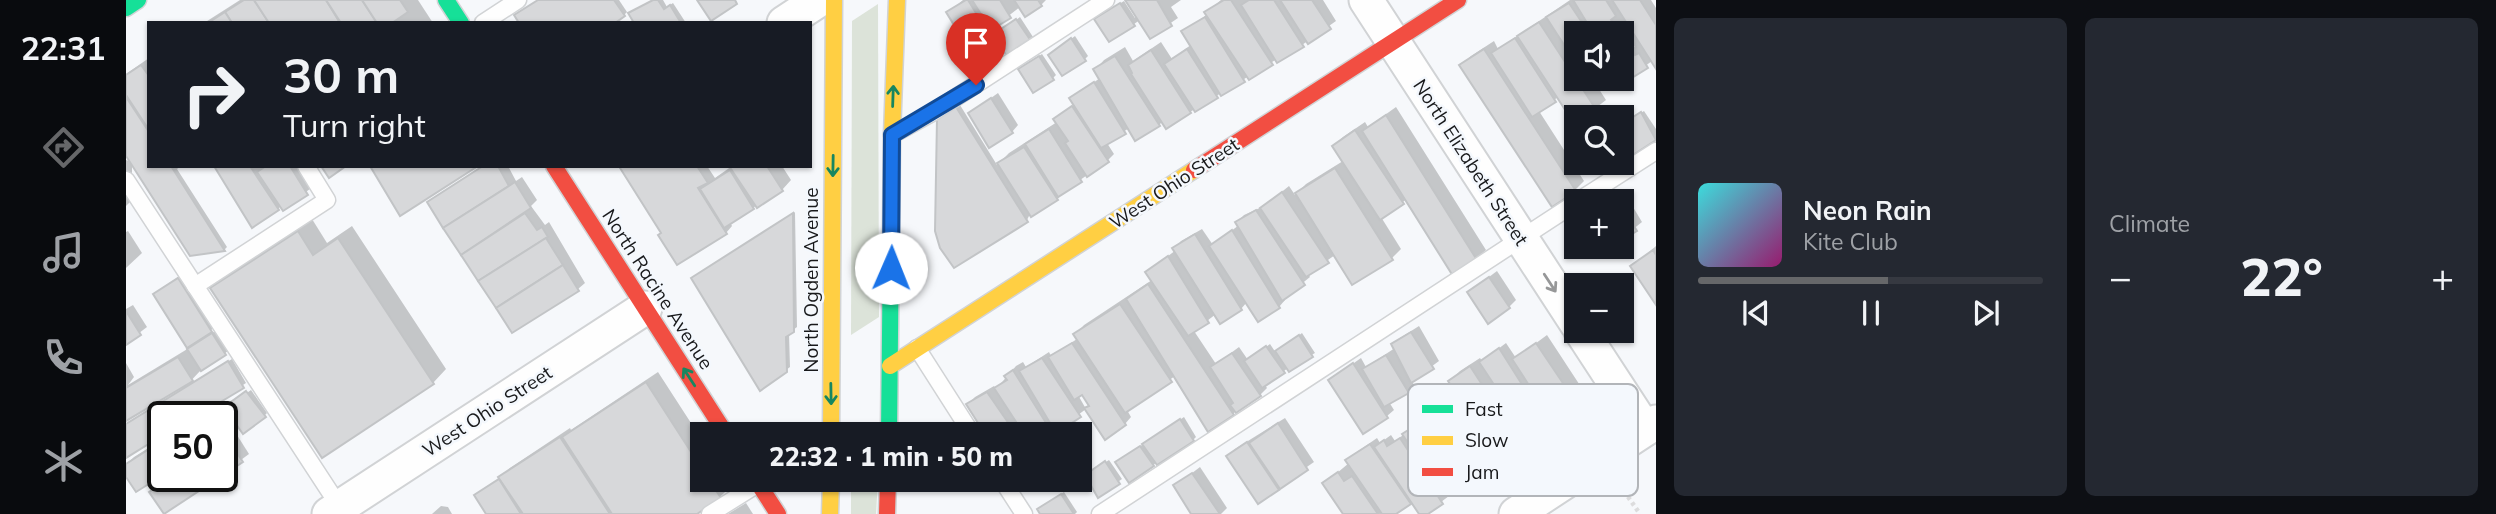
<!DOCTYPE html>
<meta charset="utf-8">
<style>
body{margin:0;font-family:Mulish,sans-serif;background:#242831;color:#f1f3f6;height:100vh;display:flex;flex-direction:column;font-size:26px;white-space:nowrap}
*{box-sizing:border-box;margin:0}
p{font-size:23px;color:#9ea1a6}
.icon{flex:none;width:38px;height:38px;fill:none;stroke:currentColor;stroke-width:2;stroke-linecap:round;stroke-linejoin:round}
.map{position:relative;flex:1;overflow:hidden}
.drawer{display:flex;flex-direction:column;gap:18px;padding:18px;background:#0d0f14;width:840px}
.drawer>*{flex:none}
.guide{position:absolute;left:21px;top:21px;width:665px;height:147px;border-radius:0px;box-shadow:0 2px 5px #0004;background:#171b24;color:#f1f3f6;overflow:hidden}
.fabs{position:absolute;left:1438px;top:21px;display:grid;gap:14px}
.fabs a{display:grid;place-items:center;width:70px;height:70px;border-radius:0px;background:#171b24;box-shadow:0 2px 5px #0004;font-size:35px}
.speed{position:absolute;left:21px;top:401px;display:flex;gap:14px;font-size:35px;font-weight:700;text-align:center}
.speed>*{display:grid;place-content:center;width:91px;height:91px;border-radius:50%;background:#171b24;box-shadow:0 2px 5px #0004;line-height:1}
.speed .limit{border:4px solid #111;border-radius:10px;background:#fff;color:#111}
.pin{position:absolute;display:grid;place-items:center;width:60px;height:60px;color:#fff;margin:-72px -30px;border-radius:50% 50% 50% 0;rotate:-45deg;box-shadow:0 0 7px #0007}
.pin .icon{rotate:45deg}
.me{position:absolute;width:77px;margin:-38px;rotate:1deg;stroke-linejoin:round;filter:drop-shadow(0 0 5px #0008)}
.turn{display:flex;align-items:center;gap:24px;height:147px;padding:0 21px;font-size:32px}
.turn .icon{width:91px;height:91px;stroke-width:2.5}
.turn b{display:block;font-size:49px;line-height:60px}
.big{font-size:52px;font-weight:800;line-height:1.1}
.drawer .card{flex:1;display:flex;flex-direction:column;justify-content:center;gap:10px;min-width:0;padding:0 24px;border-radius:10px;background:#242831}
.song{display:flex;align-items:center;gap:21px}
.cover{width:84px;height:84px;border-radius:10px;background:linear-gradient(135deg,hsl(180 70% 55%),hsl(320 70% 35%))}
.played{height:7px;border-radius:4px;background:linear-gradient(90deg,#666769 55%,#363941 55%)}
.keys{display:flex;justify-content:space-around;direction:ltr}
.heat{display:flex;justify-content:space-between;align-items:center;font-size:38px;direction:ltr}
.drawer .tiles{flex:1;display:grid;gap:18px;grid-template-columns:repeat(2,1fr)}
.trip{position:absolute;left:564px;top:422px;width:402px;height:70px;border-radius:0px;background:#171b24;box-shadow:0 2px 5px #0004;font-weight:800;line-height:70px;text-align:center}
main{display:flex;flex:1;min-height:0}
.menu{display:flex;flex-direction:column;width:126px;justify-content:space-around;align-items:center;background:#090b0e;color:#9ea1a6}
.menu .icon{width:49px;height:49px}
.menu .current{color:#666769}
.menu b{font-size:32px;color:#f1f3f6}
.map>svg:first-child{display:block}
.grass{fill:#dce3d9}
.shadow{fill:#0003;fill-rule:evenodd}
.building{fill:#d7d8da;stroke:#c2c4c6;stroke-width:2}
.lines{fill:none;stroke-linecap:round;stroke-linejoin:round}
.lane-casing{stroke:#d1d3d5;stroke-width:19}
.street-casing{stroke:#d1d3d5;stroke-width:37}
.fast-casing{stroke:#d1d3d5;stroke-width:19}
.slow-casing{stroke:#d1d3d5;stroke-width:19}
.jam-casing{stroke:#d1d3d5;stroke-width:19}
.path{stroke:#dcdcdd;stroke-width:4.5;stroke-dasharray:3.5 3.5;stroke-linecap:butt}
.lane{stroke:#fefefe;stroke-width:16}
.street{stroke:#fefefe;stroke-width:33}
.fast{stroke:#16e098;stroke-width:16}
.slow{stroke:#ffcf43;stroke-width:16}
.jam{stroke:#f24e42;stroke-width:16}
.oneway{stroke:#178660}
.oneway2{stroke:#969798}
.route-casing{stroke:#114b97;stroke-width:18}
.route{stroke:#1a73e8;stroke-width:12}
.labels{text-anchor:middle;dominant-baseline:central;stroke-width:5;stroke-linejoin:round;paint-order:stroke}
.street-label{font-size:19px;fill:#18191b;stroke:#f4f8fd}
.key{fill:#f4f8fd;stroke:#b2b5b9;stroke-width:2}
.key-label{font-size:19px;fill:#18191b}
</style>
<main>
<nav class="menu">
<b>22:31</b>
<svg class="icon current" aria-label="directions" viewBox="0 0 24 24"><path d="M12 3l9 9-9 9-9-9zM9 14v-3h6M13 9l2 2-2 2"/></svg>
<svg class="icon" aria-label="music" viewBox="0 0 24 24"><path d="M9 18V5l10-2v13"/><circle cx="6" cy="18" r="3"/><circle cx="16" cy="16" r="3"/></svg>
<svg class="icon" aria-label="phone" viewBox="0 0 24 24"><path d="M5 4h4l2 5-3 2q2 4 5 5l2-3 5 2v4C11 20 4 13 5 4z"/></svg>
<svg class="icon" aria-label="climate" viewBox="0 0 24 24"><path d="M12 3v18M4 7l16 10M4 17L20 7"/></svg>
</nav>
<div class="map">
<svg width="1530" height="514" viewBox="0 0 1530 514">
<rect width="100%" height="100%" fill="#f6f8fb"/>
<g class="grass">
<path d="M752,4L753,317L725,335L726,21Z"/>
<path d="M725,480H752L750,514H725Z"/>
</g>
<g class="shadow">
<path d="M114,0H292L307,23H78Z"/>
<path d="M413,0H493L501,12L498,15Z"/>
<path d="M526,0H537L541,7L547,3L560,23H510L507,11Z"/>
<path d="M837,0H920L915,5L894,7L872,24L876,30L894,17L907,37L875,54L822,13Z"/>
<path d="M1001,0H1055L1045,7L1052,18L1024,37L1014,20L984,40L973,16L998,1L1009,18L1011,16Z"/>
<path d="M1095,0H1197L1210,21L1176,45L1151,59L1064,112L1037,121L1033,125L1003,128L981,143L988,154L981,161L940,190L931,199L903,216L901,220L816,116L834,105L871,165L883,153L931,122L929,119L949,104L946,98L974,78L969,70L978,60L999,47L1007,61L1035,42L1046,59L1066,44L1058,31L1082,14L1081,12Z"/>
<path d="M1444,0H1525L1530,8V66L1526,61L1500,80L1496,33H1451V79H1482L1471,86L1480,100L1458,117H1451L1449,123L1432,97L1413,111L1458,181L1449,190L1335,65L1345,56L1368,41L1372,49Z"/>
<path d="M949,36L962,56L959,59L927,52Z"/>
<path d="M916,54L930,75L927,78L897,66Z"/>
<path d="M23,58V166H55L51,169L101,247L98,250L65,254L0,153V74Z"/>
<path d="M872,93L892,125L886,132L844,113Z"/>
<path d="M1270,107L1360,250L1350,259L1281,199L1255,217L1275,249L1266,258L1209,255L1182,274L1184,277L1158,298L1159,300L1153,307L1121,302L1115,309L1090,314L1068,331L1090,364L1113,347L1122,360L1144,344L1150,353L1176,333L1189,353L1162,368L1139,385L1141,388L1134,395L1083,430L1049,376L1001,410L1005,417L999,424L960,409L937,426L942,434H861L842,404L849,397L868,386L870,389L890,366L897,362L900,367L923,352L925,356L951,339L949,335L958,325L1026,280L1021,272L1050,250L1049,248L1055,241L1076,229L1087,245L1113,225L1111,222L1118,215L1138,206L1163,186L1169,195L1180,184L1217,161L1208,146L1217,137L1239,122L1242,127ZM956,392L964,405L960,409L952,395Z"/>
<path d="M1518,111L1530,129V138L1496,158V124Z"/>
<path d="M0,160L6,162V174L16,190L0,206Z"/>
<path d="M1475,163H1488L1479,169Z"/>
<path d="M90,166H135L137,169L139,166H174L188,186L158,208L156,205L152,209Z"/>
<path d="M356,166H382L390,181L396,177L411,200L405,206L419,225L423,222L459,283L452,289L387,331L303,202Z"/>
<path d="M498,166H581L589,178L606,166H656L665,180L656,190L604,222L606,226L600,233L536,232Z"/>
<path d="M1498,192L1516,222L1496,238V201H1483Z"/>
<path d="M669,212L671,327L663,333L664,367L660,370L570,275Z"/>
<path d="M186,219L201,243L226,226L320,369L307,383L87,289L100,275Z"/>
<path d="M2,231L16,253L0,268V232Z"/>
<path d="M1530,246V302L1507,266Z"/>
<path d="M1371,271L1390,300L1383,307L1343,292Z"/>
<path d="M59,272L92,323L80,335L90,331L102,351L75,370L60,386L106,359L120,383L97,398L101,407L125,390L141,413L138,416L101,408L92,416H37L0,456V424L58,389L56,386L0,419V363L8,377L2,385L63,348L29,294Z"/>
<path d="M7,305L21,327L0,343V309Z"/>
<path d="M1293,326L1313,361L1286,381L1288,385L1282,392L1263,402L1268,410L1261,416L1237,432L1204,380L1235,358L1240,367L1269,348L1267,345L1274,338Z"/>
<path d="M1421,335L1459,393L1450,403L1422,412L1416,418L1420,422L1413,428L1402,433L1398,427L1387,437L1389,440L1380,449L1368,456L1341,465L1315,483L1323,496L1299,514H1295L1286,501L1267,514H1219L1199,483L1223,463L1221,461L1228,454L1251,438L1254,443L1265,435L1269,441L1306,414L1312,406L1332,392L1324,381L1334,371L1354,358L1356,361L1380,343L1390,358Z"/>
<path d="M532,372L576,440V480H601L605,486L594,497L567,514H362L353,492L375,478L384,468L444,428L445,430Z"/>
<path d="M1058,417L1070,437L1067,440L1027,465L995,459Z"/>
<path d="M1159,418L1188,462L1132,501L1102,456L1109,449Z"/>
<path d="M111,435L123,454L96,474V445Z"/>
<path d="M37,439V472L0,474V465L8,457Z"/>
<path d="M983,460L996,479L973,495L964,472Z"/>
<path d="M1074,467L1101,508L1095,514H1067L1049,486Z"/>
<path d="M938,492L951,512L949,514H916V506Z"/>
<path d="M620,503L627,514H602Z"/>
<path d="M315,506L322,507L326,514H306Z"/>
</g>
<g class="building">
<path d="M118,0H128L143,23H106L99,12Z"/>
<path d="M128,0H200L214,23H143Z"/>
<path d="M200,0H236L251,23H215Z"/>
<path d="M236,0H274L282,12L266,23H251Z"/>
<path d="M412,0H488L499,16L489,23H393L388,15Z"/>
<path d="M527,0H532L538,9L544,5L555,23H508L502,13Z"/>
<path d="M571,0H609L611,4L585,21Z"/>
<path d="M840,0H842L876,55L855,69L820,12Z"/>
<path d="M846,0H874L885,18L865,30Z"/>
<path d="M888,0H912L916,6L899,17Z"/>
<path d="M999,0H1031L1046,26L1024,39Z"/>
<path d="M1098,0H1105L1147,65L1123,80L1078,12Z"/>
<path d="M1123,0H1148L1178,47L1151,63L1115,5Z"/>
<path d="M1154,0H1186L1205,29L1182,44Z"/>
<path d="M1447,0H1480L1490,16L1485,20L1489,25L1494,22L1510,47L1506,50L1509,55L1513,53L1522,68L1499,82L1496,77V33H1473L1466,31Z"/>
<path d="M1486,0H1514L1530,25V69Z"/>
<path d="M994,3L1009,26L983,42L968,19Z"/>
<path d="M1443,3L1463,33H1451V65L1420,17Z"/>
<path d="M99,12L106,23H82Z"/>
<path d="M1079,17L1119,82L1095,96L1055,31Z"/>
<path d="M890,19L905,41L881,56L866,35Z"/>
<path d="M1413,22L1471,111L1461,117H1451L1449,125L1391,36Z"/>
<path d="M945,38L960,61L936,76L922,55Z"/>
<path d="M1389,38L1430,102L1406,117L1365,53Z"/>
<path d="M1061,49L1092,98L1069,112L1038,64Z"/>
<path d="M1358,49L1450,191L1426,207L1333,65Z"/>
<path d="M1025,50L1065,113L1040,129L1005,74L1006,73L1002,65Z"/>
<path d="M913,56L928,80L907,93L892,69Z"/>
<path d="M989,56L1034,126L1009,141L967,69Z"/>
<path d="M15,65L23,76V130L0,95V75Z"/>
<path d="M1460,79H1485L1467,90Z"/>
<path d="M968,82L1000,134L975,148L943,98Z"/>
<path d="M0,97L23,132V166H45L99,251L64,256L0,156Z"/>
<path d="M865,98L887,133L863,148L842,113Z"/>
<path d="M946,106L983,162L961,177L939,143L942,141L927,119Z"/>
<path d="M830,107L902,222L828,268L814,248L809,231L811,119Z"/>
<path d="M1515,112L1530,140L1507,155L1496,139V124Z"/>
<path d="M1260,115L1351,260L1327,276L1236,131Z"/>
<path d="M923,129L956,182L932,197L899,144Z"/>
<path d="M1229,130L1278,204L1254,220L1206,146Z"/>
<path d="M898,147L932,200L905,217L871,163Z"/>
<path d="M88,166H124L153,210L126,228Z"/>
<path d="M140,166H164L182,195L157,211L131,172Z"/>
<path d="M195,166H220L203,178Z"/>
<path d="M244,166H352L274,216Z"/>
<path d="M357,166H372L383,186L317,228L301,202Z"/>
<path d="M496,166H571L582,183L572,188L601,234L551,265L532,235L535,233L494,168Z"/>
<path d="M603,166H641L657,191L631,208Z"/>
<path d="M1209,168L1267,260L1226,285L1169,193Z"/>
<path d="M604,170L628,209L598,228L574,189Z"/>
<path d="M389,182L405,208L335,255L317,228Z"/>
<path d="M1156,192L1203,263L1180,277L1134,208Z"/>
<path d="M1496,207L1511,231L1496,240Z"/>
<path d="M1130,210L1179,285L1156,301L1109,222Z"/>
<path d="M399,213L411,230L416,227L422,237L352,281L335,255Z"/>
<path d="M667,213L668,332L660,337L661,372L634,391L565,278Z"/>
<path d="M1106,230L1154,308L1132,322L1083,246Z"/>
<path d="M172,231L187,255L212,238L308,384L196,458L84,288Z"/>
<path d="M1069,234L1116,310L1094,324L1046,248Z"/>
<path d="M420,238L437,265L370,308L352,281Z"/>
<path d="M1527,250L1530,255V305L1504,266Z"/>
<path d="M1042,256L1083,323L1062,336L1019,272Z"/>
<path d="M437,265L453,291L386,333L370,308Z"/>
<path d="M1363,277L1384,308L1362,324L1341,292Z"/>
<path d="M52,278L86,332L61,348L27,294Z"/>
<path d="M1022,284L1108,415L1082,432L1000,299Z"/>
<path d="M994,304L1046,382L999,413L947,334Z"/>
<path d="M0,311L15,335L0,345Z"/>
<path d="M1285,332L1308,369L1285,383L1265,344Z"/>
<path d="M86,333L100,355L75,371L61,349Z"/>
<path d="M1173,335L1187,357L1163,372L1149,351Z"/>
<path d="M946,343L1000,425L979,440L958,408L963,406L956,395L948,400L922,357Z"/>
<path d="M1410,343L1451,404L1426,421L1386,359Z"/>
<path d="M1140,346L1159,373L1136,388L1118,361Z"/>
<path d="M1373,348L1418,419L1410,424L1414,430L1402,436L1353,362Z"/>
<path d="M1106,353L1135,396L1110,413L1104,405L1107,403L1084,367Z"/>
<path d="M1260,355L1283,393L1258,407L1236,369Z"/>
<path d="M52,357L67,381L0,421V388Z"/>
<path d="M916,358L955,417L930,433L893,371Z"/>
<path d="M102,361L118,388L71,416H37V435L0,458V424Z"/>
<path d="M1227,363L1262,418L1237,434L1202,380Z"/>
<path d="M1344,366L1390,437L1377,446L1381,450L1372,457L1322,381Z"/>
<path d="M887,370L927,434H898L868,388L881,380L878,376Z"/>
<path d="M520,382L576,469V480H583L595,498L571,514H486L436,437Z"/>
<path d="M120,391L140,417L117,434L98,407Z"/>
<path d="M861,392L890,434H859L840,404Z"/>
<path d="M1301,418L1337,471L1312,487L1276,434Z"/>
<path d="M1054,419L1068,441L1031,465L1016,444Z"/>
<path d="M1152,423L1182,470L1154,489L1123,443Z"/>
<path d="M434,437L484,514H397L372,477Z"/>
<path d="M1274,438L1317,504L1302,514H1293L1248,447L1258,440L1261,446Z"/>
<path d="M37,440V475L10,492L0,477V464Z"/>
<path d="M103,441L117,462L38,514L23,492L49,476H96V445Z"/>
<path d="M1121,442L1153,490L1132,504L1100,456Z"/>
<path d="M1244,444L1285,504L1270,514H1256L1219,460Z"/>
<path d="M1014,446L1028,466L1003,483L989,462Z"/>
<path d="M979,461L994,484L972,498L959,475Z"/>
<path d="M1212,472L1218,481L1226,476L1252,514H1217L1196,483Z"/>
<path d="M1066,473L1094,514H1065L1047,485Z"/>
<path d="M373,479L395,514H360L348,495Z"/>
<path d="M935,494L948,514H914L911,509Z"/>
</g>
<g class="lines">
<defs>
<g id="lane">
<path d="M357,23L392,0"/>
<path d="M766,135L806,113L980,0"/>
<path d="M0,180L215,509"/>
<path d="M1452,201L1530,151"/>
<path d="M69,286L201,200L180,166"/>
<path d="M791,348L846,434"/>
<path d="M876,480L898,514"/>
<path d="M584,514L632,484"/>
<path d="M974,514L1451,202"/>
</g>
<g id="street">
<path d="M1240,0L1451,324"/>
<path d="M658,23L693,0"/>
<path d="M1455,331L1519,429"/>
<path d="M203,514L519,308"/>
<path d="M1390,514L1530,422"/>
</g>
<g id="fast">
<path d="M320,0L335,23"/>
<path d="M0,8L12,0"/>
<path d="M763,434L766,135"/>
</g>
<g id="slow">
<path d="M766,135L771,0"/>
<path d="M764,366L1068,170"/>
<path d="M705,434L708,0"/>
<path d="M704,514L705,480"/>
</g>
<g id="jam">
<path d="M428,166L600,434"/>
<path d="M1068,170L1332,0"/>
<path d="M630,480L652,514"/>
<path d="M761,514L762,480"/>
</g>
</defs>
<use href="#lane" class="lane-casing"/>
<use href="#street" class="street-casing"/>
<use href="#fast" class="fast-casing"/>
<use href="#slow" class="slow-casing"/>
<use href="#jam" class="jam-casing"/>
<path class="path" d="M1498,491L1514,514"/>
<use href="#lane" class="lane"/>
<use href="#street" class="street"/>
<use href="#fast" class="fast"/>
<use href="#slow" class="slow"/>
<use href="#jam" class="jam"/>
</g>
<defs><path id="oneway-shaft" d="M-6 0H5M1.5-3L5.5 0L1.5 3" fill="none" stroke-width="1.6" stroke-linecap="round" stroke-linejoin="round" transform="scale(1.75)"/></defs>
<g class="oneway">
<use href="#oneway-shaft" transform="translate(767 96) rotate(-88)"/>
<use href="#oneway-shaft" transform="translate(707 166) rotate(91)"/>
<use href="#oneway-shaft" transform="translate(563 377) rotate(-123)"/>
<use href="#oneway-shaft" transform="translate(705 394) rotate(89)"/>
</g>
<use class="oneway2" href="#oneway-shaft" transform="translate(1424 283) rotate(57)"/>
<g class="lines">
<defs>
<path id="route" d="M765,268L766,135L850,85"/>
</defs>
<use href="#route" class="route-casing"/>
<use href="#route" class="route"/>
</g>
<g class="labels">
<g class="street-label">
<text transform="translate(1345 162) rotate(57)">North Elizabeth Street</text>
<text transform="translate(1048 183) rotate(-33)">West Ohio Street</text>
<text transform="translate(685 280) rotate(-90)">North Ogden Avenue</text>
<text transform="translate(532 289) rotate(57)">North Racine Avenue</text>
<text transform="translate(361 411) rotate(-33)">West Ohio Street</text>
</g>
</g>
<rect x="1282" y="384" width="230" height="112" rx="10" class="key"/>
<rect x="1296" y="405" width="31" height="8" fill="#16e098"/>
<rect x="1296" y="436" width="31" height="9" fill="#ffcf43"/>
<rect x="1296" y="468" width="31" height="8" fill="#f24e42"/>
<g class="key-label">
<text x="1339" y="416">Fast</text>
<text x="1339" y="447">Slow</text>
<text x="1339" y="479">Jam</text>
</g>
</svg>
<div class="fabs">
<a><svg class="icon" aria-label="sound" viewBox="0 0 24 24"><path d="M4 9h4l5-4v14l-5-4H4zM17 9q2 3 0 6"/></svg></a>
<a><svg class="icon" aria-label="search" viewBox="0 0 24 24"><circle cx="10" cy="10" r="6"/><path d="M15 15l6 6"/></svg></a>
<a>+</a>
<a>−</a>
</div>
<div class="speed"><div class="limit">50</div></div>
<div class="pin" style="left:850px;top:85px;background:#d93025"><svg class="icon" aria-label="arrive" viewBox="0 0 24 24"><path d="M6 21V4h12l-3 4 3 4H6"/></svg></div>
<svg class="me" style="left:765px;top:268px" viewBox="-20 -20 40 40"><circle r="19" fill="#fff"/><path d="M0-13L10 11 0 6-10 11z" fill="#1a73e8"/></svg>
<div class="trip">22:32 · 1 min · 50 m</div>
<div class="guide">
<div class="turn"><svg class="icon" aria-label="right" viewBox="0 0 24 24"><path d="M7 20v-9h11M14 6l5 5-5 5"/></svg><div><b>30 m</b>Turn right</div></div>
</div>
</div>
<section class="drawer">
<div class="tiles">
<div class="card">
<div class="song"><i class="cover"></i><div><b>Neon Rain</b><p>Kite Club</p></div></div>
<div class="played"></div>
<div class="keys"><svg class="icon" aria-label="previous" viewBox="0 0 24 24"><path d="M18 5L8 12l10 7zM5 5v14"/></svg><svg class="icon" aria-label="pause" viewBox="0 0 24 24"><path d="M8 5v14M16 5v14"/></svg><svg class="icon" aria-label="next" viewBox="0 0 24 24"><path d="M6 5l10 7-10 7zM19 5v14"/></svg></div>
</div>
<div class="card"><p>Climate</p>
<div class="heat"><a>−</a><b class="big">22°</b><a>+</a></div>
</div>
</div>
</section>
</main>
